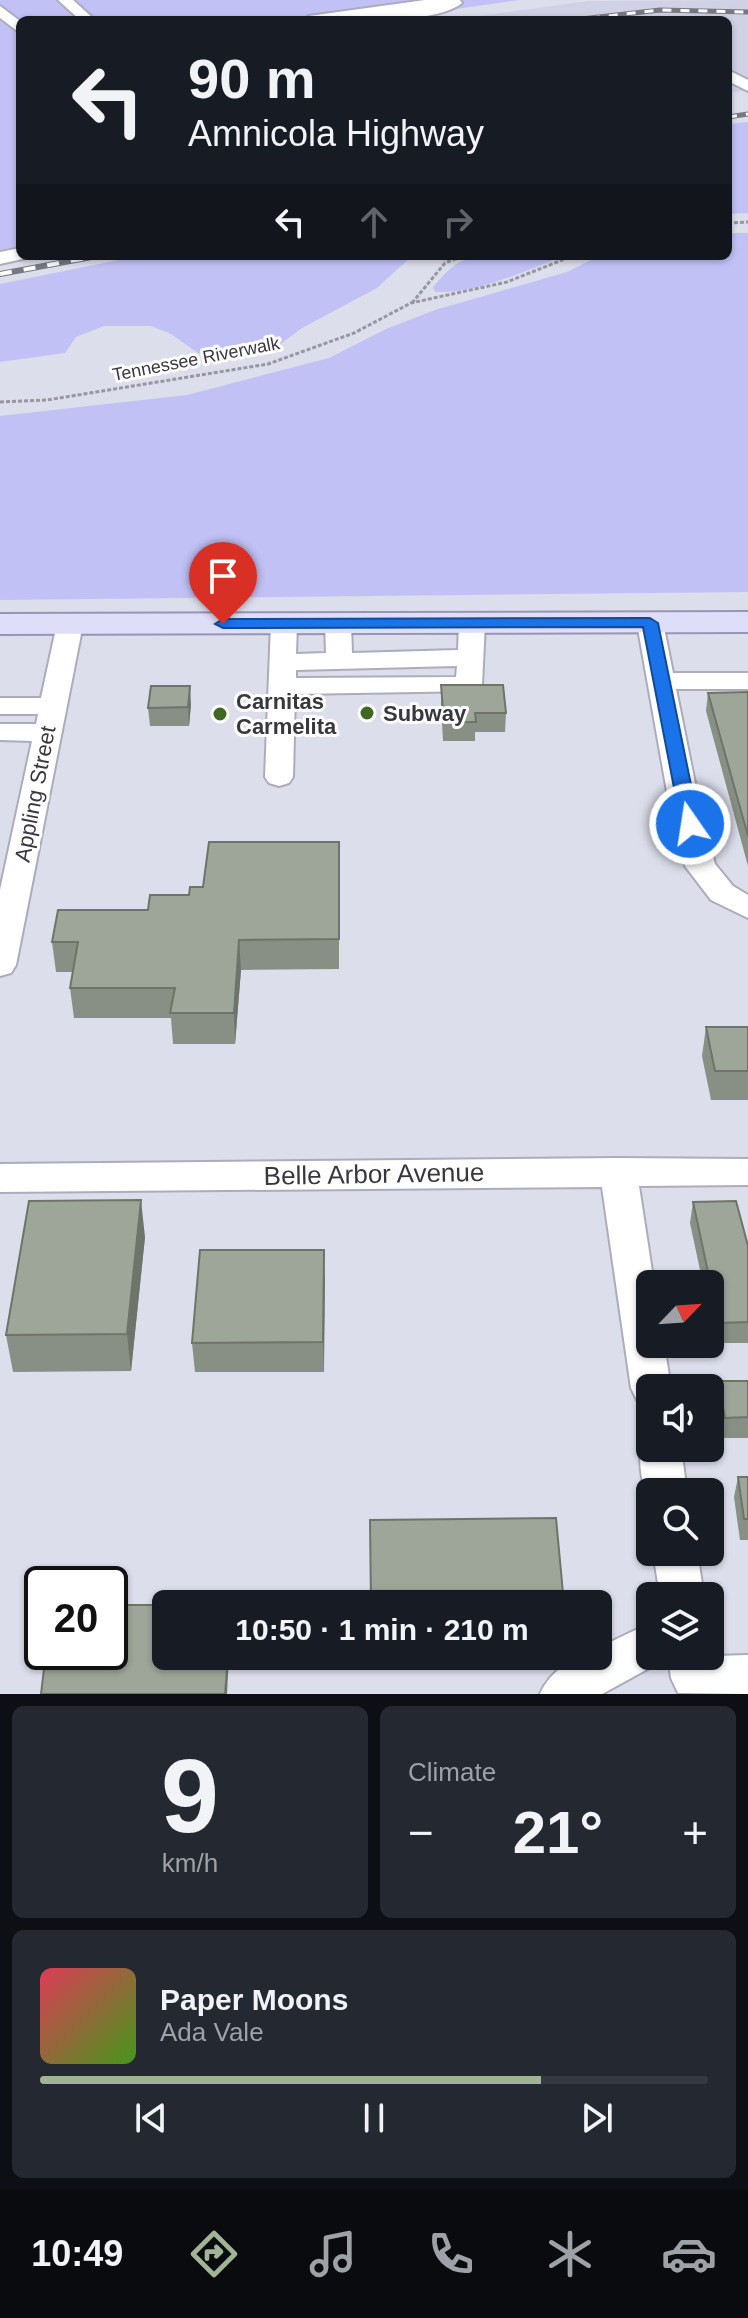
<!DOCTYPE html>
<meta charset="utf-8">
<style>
body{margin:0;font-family:Arial,sans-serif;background:#242831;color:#f1f3f6;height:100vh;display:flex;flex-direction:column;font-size:30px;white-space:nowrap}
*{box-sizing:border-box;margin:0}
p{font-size:26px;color:#9ea1a6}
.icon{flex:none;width:44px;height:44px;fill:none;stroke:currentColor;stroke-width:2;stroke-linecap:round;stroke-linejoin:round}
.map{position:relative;height:1694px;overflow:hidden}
.sheet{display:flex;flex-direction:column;gap:12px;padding:12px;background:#0d0f14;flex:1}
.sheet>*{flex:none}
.guide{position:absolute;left:16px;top:16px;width:716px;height:244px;border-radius:12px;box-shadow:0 2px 6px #0004;background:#171b24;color:#f1f3f6;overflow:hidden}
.needle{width:52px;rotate:65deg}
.buttons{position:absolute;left:636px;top:1270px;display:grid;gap:16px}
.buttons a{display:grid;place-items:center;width:88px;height:88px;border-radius:12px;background:#171b24;box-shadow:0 2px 6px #0004;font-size:40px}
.speed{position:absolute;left:24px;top:1566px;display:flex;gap:16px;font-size:40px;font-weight:700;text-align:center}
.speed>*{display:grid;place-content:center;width:104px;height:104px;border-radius:50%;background:#171b24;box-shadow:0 2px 6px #0004;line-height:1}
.speed .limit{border:4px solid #111;border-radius:12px;background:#fff;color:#111}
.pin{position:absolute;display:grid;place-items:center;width:68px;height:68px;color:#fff;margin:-82px -34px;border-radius:50% 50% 50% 0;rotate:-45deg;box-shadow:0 0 8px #0007}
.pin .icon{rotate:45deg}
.me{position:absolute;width:88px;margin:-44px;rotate:347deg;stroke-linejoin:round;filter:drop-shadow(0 0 6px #0008)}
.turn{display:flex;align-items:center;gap:28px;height:168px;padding:0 40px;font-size:36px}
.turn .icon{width:104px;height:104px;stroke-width:2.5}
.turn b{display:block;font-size:56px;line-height:68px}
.lanes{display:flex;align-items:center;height:76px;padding:0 40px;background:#0003;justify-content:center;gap:40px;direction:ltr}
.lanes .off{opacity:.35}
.big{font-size:60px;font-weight:600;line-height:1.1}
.sheet .card{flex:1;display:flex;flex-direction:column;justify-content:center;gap:12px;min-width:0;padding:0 28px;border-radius:12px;background:#242831}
.sheet .dial{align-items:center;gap:0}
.dial b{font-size:104px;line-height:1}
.song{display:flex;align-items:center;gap:24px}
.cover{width:96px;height:96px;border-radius:12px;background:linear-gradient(135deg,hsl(350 70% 55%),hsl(100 70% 35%))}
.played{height:8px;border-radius:4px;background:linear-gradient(90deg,#a2b497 75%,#363941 75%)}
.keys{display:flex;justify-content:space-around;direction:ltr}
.heat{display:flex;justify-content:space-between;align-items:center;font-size:44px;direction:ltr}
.sheet .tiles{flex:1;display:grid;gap:12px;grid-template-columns:1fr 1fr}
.card:last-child{grid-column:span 2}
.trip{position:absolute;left:152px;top:1590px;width:460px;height:80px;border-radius:12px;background:#171b24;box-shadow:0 2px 6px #0004;font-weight:600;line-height:80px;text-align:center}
.tabs{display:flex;height:128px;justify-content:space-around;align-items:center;background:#090b0e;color:#9ea1a6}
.tabs .icon{width:56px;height:56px}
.tabs .active{color:#a2b497}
.tabs b{font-size:36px;color:#f1f3f6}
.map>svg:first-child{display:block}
.built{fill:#d1d1e6}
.green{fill:#c2c1f5}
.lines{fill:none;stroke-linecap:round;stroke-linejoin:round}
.minor-casing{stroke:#acacba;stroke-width:4}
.major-casing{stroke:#9695b5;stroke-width:4}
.path{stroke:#9797a2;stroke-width:3;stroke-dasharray:4 2;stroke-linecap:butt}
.minor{fill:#fff;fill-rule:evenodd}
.major{fill:#dfdef9;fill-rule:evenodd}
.rail-far1-casing{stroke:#777881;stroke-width:5}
.rail-casing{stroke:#777881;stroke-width:6}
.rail-far1{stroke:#fff;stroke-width:3;stroke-dasharray:9;stroke-linecap:butt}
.rail{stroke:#fff;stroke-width:4;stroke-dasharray:12;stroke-linecap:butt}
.wall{fill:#888f84}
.shaded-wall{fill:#6f746b}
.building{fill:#9ea699;stroke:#6f746b;stroke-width:2}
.route{fill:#1a73e8;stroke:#114b97;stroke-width:2}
.poi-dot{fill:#416822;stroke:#fff;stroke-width:3}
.labels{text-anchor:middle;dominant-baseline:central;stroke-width:6;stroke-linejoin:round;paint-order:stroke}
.far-street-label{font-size:18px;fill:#37373d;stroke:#fff}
.poi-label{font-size:22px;font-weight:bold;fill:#37373d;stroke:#fff;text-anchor:start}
.street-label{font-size:22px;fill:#37373d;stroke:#fff}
.near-street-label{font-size:26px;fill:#37373d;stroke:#fff}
</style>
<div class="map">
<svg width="748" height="1694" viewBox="0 0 748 1694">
<rect width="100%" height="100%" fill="#dddeec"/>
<path class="built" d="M748,0V90L728,93V20H449L588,1Z"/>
<g class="green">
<path d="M0,0H519L380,20H20V246L0,250Z"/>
<path d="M748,122V213L728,214V124Z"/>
<path d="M728,233H748V592L0,600V416L187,395L329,358L386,329L435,310L567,272L599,256H728Z"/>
<path d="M138,256H412L377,288L302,328L275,348L248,356L224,358L198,353L171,334L151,326H104L76,337L65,353L0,362V284Z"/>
<path d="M479,256H563C527,271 474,294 435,292L433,287C448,270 456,260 479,256Z"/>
</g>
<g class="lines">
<defs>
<g id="minor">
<path d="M58,0H73L95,20H80Z"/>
<path d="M425,0H460L462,3C434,26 337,20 302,20L309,16Z"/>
<path d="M0,6L20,21V33L0,18Z"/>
<path d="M728,70L748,80V91L728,81Z"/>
<path d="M20,248V256L27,258L0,264V252Z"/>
<path d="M472,615L481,618L485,623L482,685L479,691L295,694L293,777L289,783L279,786L269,783L265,777L271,624L275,619H293L297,624L296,654L326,653L325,624L329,619H347L351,624L352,653L458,650L459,623L463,618ZM457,666L456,677L296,678V670Z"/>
<path d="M650,615L659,618L663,623L673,673H748V689H676L699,803L715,864L733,886L748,895V918L711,900L685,866L669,803L637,623L641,618Z"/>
<path d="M70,616L79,619L83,624L16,965L11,973L0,976V890L32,741L0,740V724H36L38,714H0V698H41L57,624L61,619Z"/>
<path d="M618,1158L748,1159V1185L639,1186L654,1284H650V1344H664L671,1388H650V1404L637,1400L631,1388L602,1187L0,1192V1164Z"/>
<path d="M650,1434V1448H681L687,1492H650V1503C641,1483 636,1455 645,1436Z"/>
<path d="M653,1552H697L704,1596H660Z"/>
<path d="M650,1623V1656H667L666,1659L602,1694H540C550,1671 573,1656 598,1656V1648Z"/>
<path d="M710,1648L714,1656L748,1655V1694L678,1693L671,1678L668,1656H710Z"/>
</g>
<path id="major" d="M748,612V632L0,634V614Z"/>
</defs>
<use href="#minor" class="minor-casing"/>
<use href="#major" class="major-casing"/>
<g class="path">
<path d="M728,223L748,222"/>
<path d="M412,303L445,263L463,256"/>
<path d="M0,402L47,400L268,364L354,333L411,303L507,282L572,256"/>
</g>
<use href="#minor" class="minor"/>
<use href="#major" class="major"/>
<defs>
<g id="rail-far1">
<path d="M573,20L660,10L748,12"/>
<path d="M728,117L748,114"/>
</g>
<path id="rail" d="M0,274L97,256"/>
</defs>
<use href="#rail-far1" class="rail-far1-casing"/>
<use href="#rail" class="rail-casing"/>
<use href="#rail-far1" class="rail-far1"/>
<use href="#rail" class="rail"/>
</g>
<g class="wall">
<path d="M441,685L506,713L505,732H475V741H443L441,704Z"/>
<path d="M748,692V866L706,711L708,693Z"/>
<path d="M191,704L189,726H150L148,708Z"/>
<path d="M339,842V969L241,970L235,1044H173L171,1018H74L70,988L73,972H56L52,942L148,910L189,895L203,887Z"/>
<path d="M706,1027H748V1100H711L702,1056Z"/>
<path d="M693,1202L748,1246V1343H716L710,1316V1284H703L690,1223Z"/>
<path d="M145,1237L131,1371L13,1372L6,1335Z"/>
<path d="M324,1250V1372H195L192,1343Z"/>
<path d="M718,1381H748V1438H721L715,1402Z"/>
<path d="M738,1477H748V1540H740L734,1497Z"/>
</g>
<g class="shaded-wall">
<path d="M190,686L191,704L189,726L188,707Z"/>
<path d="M239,940L241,970L235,1044L234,1013Z"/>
<path d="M141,1200L145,1237L131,1371L127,1334Z"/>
<path d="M324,1250L325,1280L324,1372L323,1342Z"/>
<path d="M228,1656H229L227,1694H225Z"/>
</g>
<g class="building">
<path d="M441,685H503L506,713H475L476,722H444Z"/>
<path d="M151,686H190L188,707L148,708Z"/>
<path d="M748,692V836L708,693Z"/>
<path d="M209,842H339V939L239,940L234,1013H170L175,988H70L78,942H52L58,910H148L150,895H189L190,887H203Z"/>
<path d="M706,1027H748V1071H715Z"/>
<path d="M141,1200L127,1334L6,1335L29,1201Z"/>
<path d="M736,1201L748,1246V1322L719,1323L693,1202Z"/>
<path d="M200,1250H324L323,1342L192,1343Z"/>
<path d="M718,1381H748V1417L725,1418Z"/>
<path d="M738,1477H748V1519H744Z"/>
<path d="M556,1518L564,1604H371L370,1520Z"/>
<path d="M110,1605H166V1656H228L225,1694H41L46,1652H110Z"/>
</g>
<path class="route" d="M650,618L658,623L699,824L690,829L681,824L643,627L223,628L215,624L223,619Z"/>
<g class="poi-dot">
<circle cx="367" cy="713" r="8"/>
<circle cx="220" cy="714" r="8"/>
</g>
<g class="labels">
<g class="far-street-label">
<text transform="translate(196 359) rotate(-11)">Tennessee Riverwalk</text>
</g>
<g class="poi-label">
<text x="236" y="701">Carnitas<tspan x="236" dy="25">Carmelita</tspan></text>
<text x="383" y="713">Subway</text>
</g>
<g class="street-label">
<text transform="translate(35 794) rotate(-79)">Appling Street</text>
</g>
<g class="near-street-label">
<text transform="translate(374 1174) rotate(-1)">Belle Arbor Avenue</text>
</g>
</g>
</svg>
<div class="buttons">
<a><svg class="needle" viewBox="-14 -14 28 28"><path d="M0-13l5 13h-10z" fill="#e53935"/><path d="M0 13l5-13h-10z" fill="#9ea1a6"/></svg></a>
<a><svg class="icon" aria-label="sound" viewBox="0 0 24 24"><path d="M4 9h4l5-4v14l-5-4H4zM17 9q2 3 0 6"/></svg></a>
<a><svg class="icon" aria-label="search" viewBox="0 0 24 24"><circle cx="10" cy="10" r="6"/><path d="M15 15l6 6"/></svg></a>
<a><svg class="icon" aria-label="layers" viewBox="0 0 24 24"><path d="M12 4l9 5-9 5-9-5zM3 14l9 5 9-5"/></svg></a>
</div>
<div class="speed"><div class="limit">20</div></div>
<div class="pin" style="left:223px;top:624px;background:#d93025"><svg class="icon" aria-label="arrive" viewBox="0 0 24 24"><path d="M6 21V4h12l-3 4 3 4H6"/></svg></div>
<svg class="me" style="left:690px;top:824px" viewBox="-20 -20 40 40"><circle r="17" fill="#1a73e8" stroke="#fff" stroke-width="3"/><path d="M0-11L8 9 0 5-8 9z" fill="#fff"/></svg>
<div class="trip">10:50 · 1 min · 210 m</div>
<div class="guide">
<div class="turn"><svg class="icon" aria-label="left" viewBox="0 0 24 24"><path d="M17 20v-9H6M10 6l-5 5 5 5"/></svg><div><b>90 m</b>Amnicola Highway</div></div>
<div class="lanes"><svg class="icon" aria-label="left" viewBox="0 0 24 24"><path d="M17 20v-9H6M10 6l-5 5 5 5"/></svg><svg class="icon off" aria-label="ahead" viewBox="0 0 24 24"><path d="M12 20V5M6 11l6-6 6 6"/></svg><svg class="icon off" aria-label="right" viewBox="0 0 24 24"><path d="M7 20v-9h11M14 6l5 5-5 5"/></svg></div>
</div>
</div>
<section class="sheet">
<div class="tiles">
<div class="card dial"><b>9</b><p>km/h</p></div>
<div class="card"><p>Climate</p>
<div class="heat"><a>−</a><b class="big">21°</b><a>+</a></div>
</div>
<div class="card">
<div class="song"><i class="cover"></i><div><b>Paper Moons</b><p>Ada Vale</p></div></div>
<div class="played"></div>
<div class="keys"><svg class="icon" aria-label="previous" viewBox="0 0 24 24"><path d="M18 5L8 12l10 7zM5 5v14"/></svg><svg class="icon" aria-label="pause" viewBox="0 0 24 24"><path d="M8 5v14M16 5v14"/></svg><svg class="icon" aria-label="next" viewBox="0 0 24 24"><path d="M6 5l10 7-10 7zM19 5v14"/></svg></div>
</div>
</div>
</section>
<nav class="tabs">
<b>10:49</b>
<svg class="icon active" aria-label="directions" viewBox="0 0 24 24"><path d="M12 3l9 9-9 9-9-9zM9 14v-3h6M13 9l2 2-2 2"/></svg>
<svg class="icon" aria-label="music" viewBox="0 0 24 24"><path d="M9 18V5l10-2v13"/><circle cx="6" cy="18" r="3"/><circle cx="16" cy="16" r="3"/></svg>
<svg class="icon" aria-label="phone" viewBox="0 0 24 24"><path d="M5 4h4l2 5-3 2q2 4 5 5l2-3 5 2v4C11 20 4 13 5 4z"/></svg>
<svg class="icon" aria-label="climate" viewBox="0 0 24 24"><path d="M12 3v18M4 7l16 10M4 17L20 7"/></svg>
<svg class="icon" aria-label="car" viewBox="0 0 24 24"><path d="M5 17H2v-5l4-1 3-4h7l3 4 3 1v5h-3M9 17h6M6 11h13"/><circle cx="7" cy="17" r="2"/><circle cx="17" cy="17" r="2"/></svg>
</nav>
